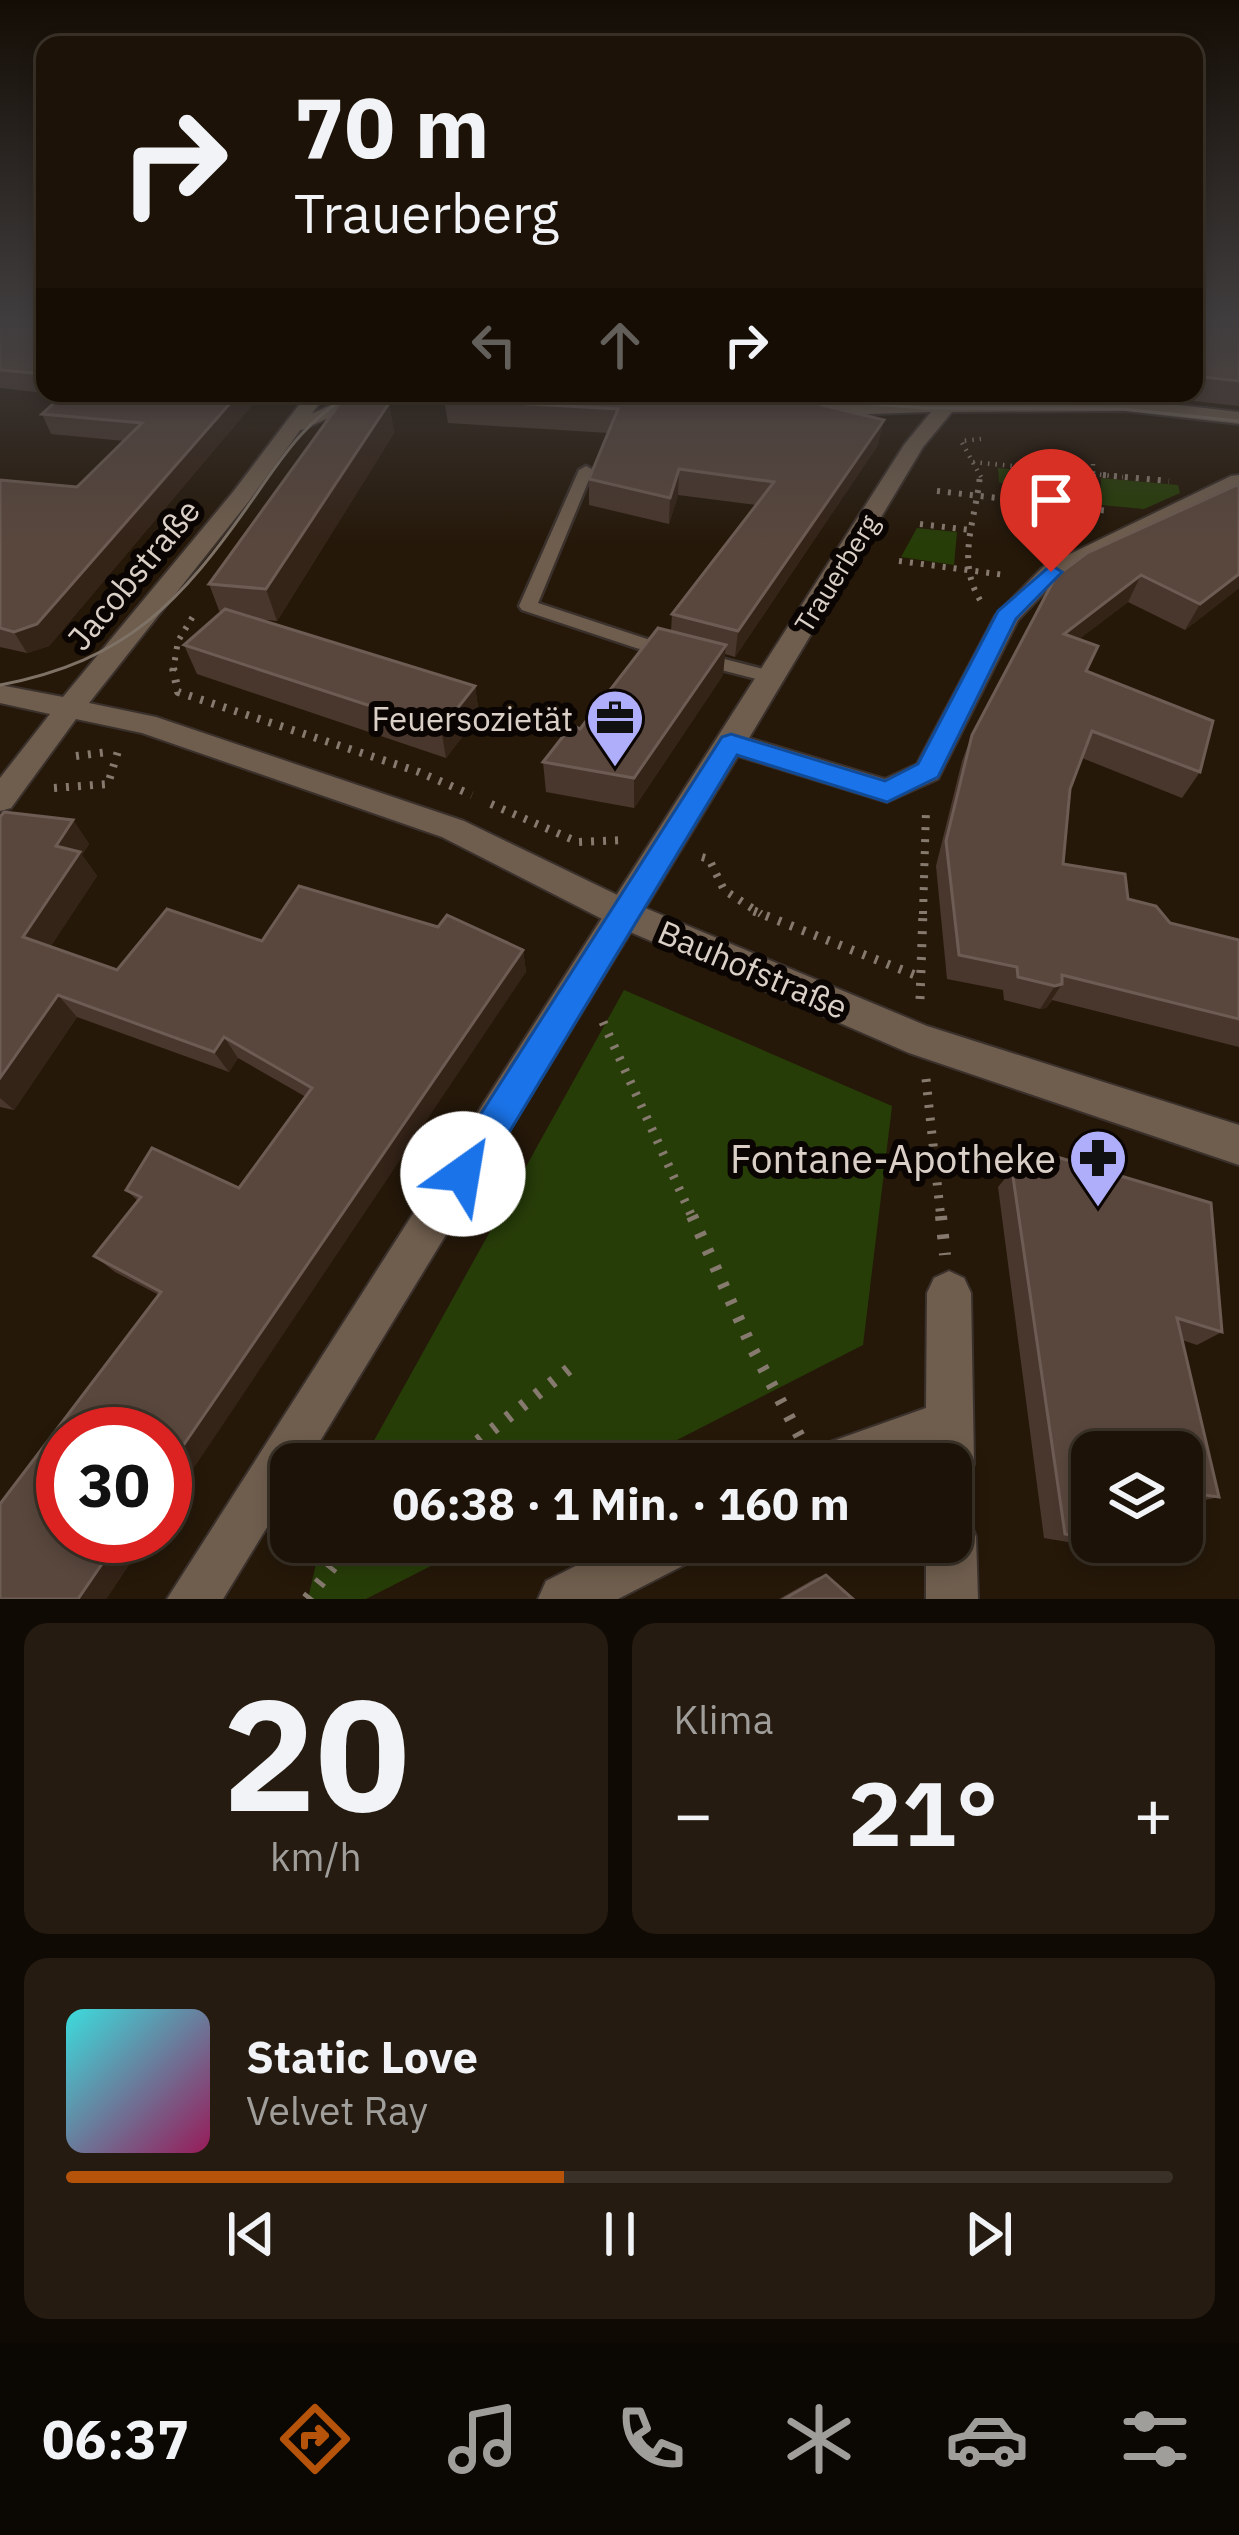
<!DOCTYPE html>
<html lang="de">
<meta charset="utf-8">
<style>
body{margin:0;font-family:"IBM Plex Sans",sans-serif;background:#251b11;color:#f1f3f6;height:100vh;display:flex;flex-direction:column;font-size:45px;white-space:nowrap}
*{box-sizing:border-box;margin:0}
p{font-size:39px;color:#a09e9b}
.icon{flex:none;width:66px;height:66px;fill:none;stroke:currentColor;stroke-width:2;stroke-linecap:round;stroke-linejoin:round}
.map{position:relative;height:1599px;overflow:hidden}
.panel{display:flex;flex-direction:column;gap:24px;padding:24px;background:#0f0a04;flex:1}
.panel>*{flex:none}
.hud{position:absolute;left:36px;top:36px;width:1167px;height:366px;border-radius:24px;box-shadow:0 6px 18px #0003,0 0 0 3px #3a3228;background:#1c1207;color:#f1f3f6;overflow:hidden}
.controls{position:absolute;left:1071px;top:1431px;display:grid;gap:24px}
.controls a{display:grid;place-items:center;width:132px;height:132px;border-radius:24px;background:#1c1207;box-shadow:0 6px 18px #0003,0 0 0 3px #3a3228;font-size:60px}
.speed{position:absolute;left:36px;top:1407px;display:flex;gap:24px;font-size:60px;font-weight:700;text-align:center}
.speed>*{display:grid;place-content:center;width:156px;height:156px;border-radius:50%;background:#1c1207;box-shadow:0 6px 18px #0003,0 0 0 3px #3a3228;line-height:1}
.speed .limit{border:18px solid #d22;background:#fff;color:#111}
.pin{position:absolute;display:grid;place-items:center;width:102px;height:102px;color:#fff;margin:-123px -51px;border-radius:50% 50% 50% 0;rotate:-45deg;box-shadow:0 0 12px #0007}
.pin .icon{rotate:45deg}
.me{position:absolute;width:132px;margin:-66px;rotate:32deg;stroke-linejoin:round;filter:drop-shadow(0 0 9px #0008)}
.turn{display:flex;align-items:center;gap:42px;height:252px;padding:0 60px;font-size:54px}
.turn .icon{width:156px;height:156px;stroke-width:2.5}
.turn b{display:block;font-size:84px;line-height:102px}
.lanes{display:flex;align-items:center;height:114px;padding:0 60px;background:#0003;justify-content:center;gap:60px;direction:ltr}
.lanes .off{opacity:.35}
.big{font-size:90px;font-weight:800;line-height:1.1}
.panel .widget{flex:1;display:flex;flex-direction:column;justify-content:center;gap:18px;min-width:0;padding:0 42px;border-radius:24px;background:#251b11}
.panel .dial{align-items:center;gap:0}
.dial b{font-size:156px;line-height:1}
.song{display:flex;align-items:center;gap:36px}
.cover{width:144px;height:144px;border-radius:18px;background:linear-gradient(135deg,hsl(180 70% 55%),hsl(330 70% 35%))}
.played{height:12px;border-radius:6px;background:linear-gradient(90deg,#b45309 45%,#3a3228 45%)}
.keys{display:flex;justify-content:space-around;direction:ltr}
.heat{display:flex;justify-content:space-between;align-items:center;font-size:66px;direction:ltr}
.panel .tiles{flex:1;display:grid;gap:24px;grid-template-columns:1fr 1fr}
.widget:last-child{grid-column:span 2}
.trip{position:absolute;left:270px;top:1443px;width:702px;height:120px;border-radius:24px;background:#1c1207;box-shadow:0 6px 18px #0003,0 0 0 3px #3a3228;font-weight:800;line-height:120px;text-align:center}
.tabs{display:flex;height:192px;justify-content:space-around;align-items:center;background:#0b0703;color:#a09e9b}
.tabs .icon{width:84px;height:84px}
.tabs .current{color:#b45309}
.tabs b{font-size:54px;color:#f1f3f6}
.map>svg:first-child{display:block}
.green{fill:#273d08}
.lines{fill:none;stroke-linecap:round;stroke-linejoin:round}
.lane-casing{stroke:#3b312c;stroke-width:5}
.street-casing{stroke:#3b312c;stroke-width:4}
.secondary-casing{stroke:#3b312c;stroke-width:4}
.path-far4{stroke:#867a6f;stroke-width:4.5;stroke-dasharray:1.5 6;stroke-linecap:butt}
.path-far3{stroke:#867a6f;stroke-width:6;stroke-dasharray:3 8;stroke-linecap:butt}
.path-far2{stroke:#867a6f;stroke-width:8;stroke-dasharray:3 9;stroke-linecap:butt}
.path-far1{stroke:#867a6f;stroke-width:9;stroke-dasharray:3 10;stroke-linecap:butt}
.path{stroke:#867a6f;stroke-width:12;stroke-dasharray:4.5 14;stroke-linecap:butt}
.lane{fill:#6f5e4e;fill-rule:evenodd}
.street{fill:#6f5e4e;fill-rule:evenodd}
.secondary{fill:#6f5e4e;fill-rule:evenodd}
.tram{stroke:#7e7266;stroke-width:3}
.wall{fill:#49372d}
.shaded-wall{fill:#342317}
.building{fill:#59473d;stroke:#6d5c53;stroke-width:3}
.route{fill:#1a73e8;stroke:#114b97;stroke-width:3}
.labels{text-anchor:middle;dominant-baseline:central;stroke-width:12;stroke-linejoin:round;paint-order:stroke}
.far-street-label{font-size:27px;fill:#dad0c7;stroke:#0a0502}
.street-label{font-size:33px;fill:#dad0c7;stroke:#0a0502}
.poi-label{font-size:33px;fill:#dad0c7;stroke:#0a0502;text-anchor:end}
.near-poi-label{font-size:39px;fill:#dad0c7;stroke:#0a0502;text-anchor:end}
</style>
<div class="map">
<svg width="1239" height="1599" viewBox="0 0 1239 1599">
<rect width="100%" height="100%" fill="#251809"/>
<g class="green">
<path d="M998,468L1086,476L1087,503L1033,496L999,482Z"/>
<path d="M1101,478L1178,485L1180,493L1144,509L1101,505Z"/>
<path d="M917,528L957,532L954,565L901,557Z"/>
<path d="M624,990L892,1106L863,1345L630,1464H361Z"/>
<path d="M321,1542H478L366,1599H308Z"/>
</g>
<g class="lines">
<defs>
<path id="lane" d="M586,466L593,470L538,603L647,639L779,673L781,677L779,681L772,683L636,648L522,610L519,606L579,470Z"/>
<g id="street">
<path d="M357,393H382L302,430L285,426Z"/>
<path d="M952,393H974L968,400L1126,399L1239,412V424L1126,411L952,412L923,447L749,738L885,779L917,764L995,616L1043,567L1231,476L1239,475V489L1059,577L1018,620L938,779L887,802L738,756L306,1464H291V1488L223,1599H167L904,445L931,412L808,416L798,410L808,404L941,400Z"/>
<path d="M949,1271L964,1278L971,1293L974,1464L967,1481L951,1488V1464H926V1456L902,1464H809L816,1447L926,1408L927,1293L934,1278Z"/>
<path d="M951,1512L969,1519L976,1537L978,1599H926V1542H951Z"/>
<path d="M623,1542H701L694,1560L618,1599H538L546,1581Z"/>
</g>
<path id="secondary" d="M308,393H327L249,501L89,703L156,717L464,821L638,905L927,1026L1239,1125V1165L909,1053L614,925L442,837L142,733L76,719L11,808L0,811V778L50,714L0,703V685L63,697L233,492Z"/>
</defs>
<use href="#lane" class="lane-casing"/>
<use href="#street" class="street-casing"/>
<use href="#secondary" class="secondary-casing"/>
<g class="path-far4">
<path d="M404,400L455,395"/>
<path d="M973,462L1123,477"/>
<path d="M1093,464V477"/>
<path d="M981,477L961,441L981,439"/>
</g>
<g class="path-far3">
<path d="M1092,474L1169,481"/>
<path d="M1093,474L1094,509"/>
<path d="M937,491L1109,511"/>
<path d="M920,524L970,530"/>
<path d="M899,561L1005,575"/>
<path d="M980,600C955,559 977,517 980,474"/>
<path d="M173,671L178,641L195,613"/>
</g>
<g class="path-far2">
<path d="M173,668L178,692L419,772L472,795"/>
<path d="M76,756L108,752"/>
<path d="M54,788L108,784L118,751"/>
<path d="M491,804L578,842L624,840"/>
<path d="M702,857L709,859L724,890L761,914"/>
<path d="M923,914L926,810"/>
</g>
<g class="path-far1">
<path d="M754,911L920,977"/>
<path d="M920,999L923,911"/>
<path d="M603,1022L693,1219"/>
<path d="M926,1079L941,1219"/>
</g>
<g class="path">
<path d="M692,1216L751,1346L800,1437"/>
<path d="M941,1216L945,1255"/>
<path d="M449,1464L569,1369"/>
<path d="M307,1599L352,1542"/>
</g>
<use href="#lane" class="lane"/>
<use href="#street" class="street"/>
<use href="#secondary" class="secondary"/>
<g class="tram">
<path d="M720,393L924,408L1123,409L1239,421"/>
<path d="M0,685C128,660 180,603 253,499C282,457 307,418 353,393"/>
</g>
</g>
<g class="wall">
<path d="M0,320H45V393L0,388Z"/>
<path d="M1194,320H1239V406L1124,393H1194Z"/>
<path d="M49,393H262L49,646L27,653L0,647V480L77,487L124,441L51,434L42,414L63,394Z"/>
<path d="M447,393H842L838,400L827,399L826,406L878,445L735,657L725,654L723,675L634,808L546,792L543,762L580,729L671,631L672,614L756,505L678,495L669,524L589,505V479L608,433L448,423L444,399Z"/>
<path d="M389,403L394,433L277,621L258,619L475,686L479,715L446,758L197,674L184,645L220,613L209,584Z"/>
<path d="M1087,553L1239,588L1185,630L1128,602L1079,639L1086,671L1200,772L1182,798L1082,758L1070,789L1063,864L1170,923L1239,940V1047L1052,1000L1046,1008L1040,1009L1004,1000L1003,990L947,979L936,866L962,761L972,735Z"/>
<path d="M0,817L73,820L89,844L82,855L97,876L50,947L117,970L262,941L438,927L523,950L526,972L63,1536H148L106,1599H0L159,1295L115,1272L94,1256L138,1201L126,1190L239,1188L306,1097L238,1058L229,1072L77,1017L14,1110L0,1107Z"/>
<path d="M1012,1170L1222,1332L1197,1345L1182,1340L1219,1497L1191,1503L1182,1502V1452H1092V1542H1182L1190,1555L1163,1558L1044,1538L998,1187Z"/>
<path d="M826,1575L853,1599H779L816,1578Z"/>
</g>
<g class="shaded-wall">
<path d="M239,393H262L49,646L27,653L14,632Z"/>
<path d="M389,403L394,433L277,621L266,589Z"/>
<path d="M884,420L878,445L735,657L738,631Z"/>
<path d="M679,469L678,495L669,524L670,498Z"/>
<path d="M1239,574V588L1185,630L1200,604Z"/>
<path d="M1141,575L1128,602L1052,660L1064,634Z"/>
<path d="M726,645L723,675L634,808V778Z"/>
<path d="M475,686L479,715L446,758L441,729Z"/>
<path d="M73,820L89,844L82,855L97,876L42,960L23,937L56,846Z"/>
<path d="M523,950L526,972L165,1511V1472Z"/>
<path d="M1062,984L1046,1008L1040,1009L1055,986Z"/>
<path d="M58,995L77,1017L14,1110L0,1098V1078Z"/>
<path d="M224,1037L238,1058L229,1072L214,1052Z"/>
<path d="M121,1536H148L106,1599H78Z"/>
</g>
<g class="building">
<path d="M0,320H45V374L0,370Z"/>
<path d="M1194,320H1239V381L1194,376Z"/>
<path d="M65,393H239L37,624L14,632L0,628V480L77,487L142,423L42,414Z"/>
<path d="M447,393H767L827,397L822,405L884,420L738,631L672,614L774,482L679,469L670,498L589,479L618,409L444,399Z"/>
<path d="M342,400L389,403L266,589L209,584Z"/>
<path d="M1239,484V574L1200,604L1141,575L1064,634L1098,646L1086,671L1213,721L1200,772L1092,731L1070,789L1063,864L1125,874L1128,899L1156,906L1170,923L1239,940V1019L1062,975V984L1055,986L1018,977L1017,967L959,955L946,841L972,735L1056,576L1087,553Z"/>
<path d="M225,609L475,686L441,729L184,645Z"/>
<path d="M658,628L726,645L634,778L543,762L572,725L580,729Z"/>
<path d="M4,812L73,820L56,846L80,852L23,937L117,970L167,909L262,941L299,886L438,927L447,915L523,950L165,1472V1434H63V1536H121L78,1599H0V1504L161,1292L94,1256L141,1197L126,1190L152,1148L239,1188L312,1088L224,1037L214,1052L58,995L0,1078V817Z"/>
<path d="M1037,1151L1211,1203L1222,1332L1177,1318L1219,1497L1182,1492V1452H1092V1539L1065,1534L1012,1170Z"/>
<path d="M1182,1513L1190,1555L1113,1542H1182Z"/>
<path d="M826,1575L853,1599H784Z"/>
</g>
<linearGradient id="sky" x2="0" y2="1"><stop stop-color="#140d05"/><stop offset="0.59" stop-color="#403d3e"/><stop offset="1" stop-color="#403d3e" stop-opacity="0"/></linearGradient>
<rect width="1239" height="544" fill="url(#sky)"/>
<path class="route" d="M1051,565L1062,572L1016,619L938,777L887,802L737,755L476,1187L463,1193L450,1187L444,1174L450,1162L722,737L731,734L885,781L918,764L998,611Z"/>
<defs>
<symbol id="office-pin" viewBox="-11 -11 22 30"><path d="M0 17L-7.5 6A9.5 9.5 0 1 1 7.5 6Z" fill="#afaefa" stroke="#0a0502"/><path d="M-6-3h4V-5.5h4V-3h4V5H-6ZM-1-4.5V-3h2v-1.5ZM-6 0V1H6V0Z" fill="#111"/></symbol>
<symbol id="pharmacy-pin" viewBox="-11 -11 22 30"><path d="M0 17L-7.5 6A9.5 9.5 0 1 1 7.5 6Z" fill="#afaefa" stroke="#0a0502"/><path d="M-2-6h4v4h4v4h-4v4h-4v-4h-4v-4h4Z" fill="#111"/></symbol>
</defs>
<g fill-rule="evenodd">
<use href="#office-pin" x="582" y="685" width="66" height="90"/>
<use href="#pharmacy-pin" x="1065" y="1125" width="66" height="90"/>
</g>
<g class="labels">
<g class="far-street-label">
<text transform="translate(836 573) rotate(-58)">Trauerberg</text>
</g>
<g class="street-label">
<text transform="translate(133 574) rotate(-50)">Jacobstraße</text>
<text transform="translate(753 969) rotate(23)">Bauhofstraße</text>
</g>
<g class="poi-label">
<text x="573" y="718">Feuersozietät</text>
</g>
<g class="near-poi-label">
<text x="1056" y="1158">Fontane-Apotheke</text>
</g>
</g>
</svg>
<div class="controls">
<a><svg class="icon" aria-label="layers" viewBox="0 0 24 24"><path d="M12 4l9 5-9 5-9-5zM3 14l9 5 9-5"/></svg></a>
</div>
<div class="speed"><div class="limit">30</div></div>
<div class="pin" style="left:1051px;top:572px;background:#d93025"><svg class="icon" aria-label="arrive" viewBox="0 0 24 24"><path d="M6 21V4h12l-3 4 3 4H6"/></svg></div>
<svg class="me" style="left:463px;top:1174px" viewBox="-20 -20 40 40"><circle r="19" fill="#fff"/><path d="M0-13L10 11 0 6-10 11z" fill="#1a73e8"/></svg>
<div class="trip">06:38 · 1 Min. · 160 m</div>
<div class="hud">
<div class="turn"><svg class="icon" aria-label="right" viewBox="0 0 24 24"><path d="M7 20v-9h11M14 6l5 5-5 5"/></svg><div><b>70 m</b>Trauerberg</div></div>
<div class="lanes"><svg class="icon off" aria-label="left" viewBox="0 0 24 24"><path d="M17 20v-9H6M10 6l-5 5 5 5"/></svg><svg class="icon off" aria-label="ahead" viewBox="0 0 24 24"><path d="M12 20V5M6 11l6-6 6 6"/></svg><svg class="icon" aria-label="right" viewBox="0 0 24 24"><path d="M7 20v-9h11M14 6l5 5-5 5"/></svg></div>
</div>
</div>
<section class="panel">
<div class="tiles">
<div class="widget dial"><b>20</b><p>km/h</p></div>
<div class="widget"><p>Klima</p>
<div class="heat"><a>−</a><b class="big">21°</b><a>+</a></div>
</div>
<div class="widget">
<div class="song"><i class="cover"></i><div><b>Static Love</b><p>Velvet Ray</p></div></div>
<div class="played"></div>
<div class="keys"><svg class="icon" aria-label="previous" viewBox="0 0 24 24"><path d="M18 5L8 12l10 7zM5 5v14"/></svg><svg class="icon" aria-label="pause" viewBox="0 0 24 24"><path d="M8 5v14M16 5v14"/></svg><svg class="icon" aria-label="next" viewBox="0 0 24 24"><path d="M6 5l10 7-10 7zM19 5v14"/></svg></div>
</div>
</div>
</section>
<nav class="tabs">
<b>06:37</b>
<svg class="icon current" aria-label="directions" viewBox="0 0 24 24"><path d="M12 3l9 9-9 9-9-9zM9 14v-3h6M13 9l2 2-2 2"/></svg>
<svg class="icon" aria-label="music" viewBox="0 0 24 24"><path d="M9 18V5l10-2v13"/><circle cx="6" cy="18" r="3"/><circle cx="16" cy="16" r="3"/></svg>
<svg class="icon" aria-label="phone" viewBox="0 0 24 24"><path d="M5 4h4l2 5-3 2q2 4 5 5l2-3 5 2v4C11 20 4 13 5 4z"/></svg>
<svg class="icon" aria-label="climate" viewBox="0 0 24 24"><path d="M12 3v18M4 7l16 10M4 17L20 7"/></svg>
<svg class="icon" aria-label="car" viewBox="0 0 24 24"><path d="M5 17H2v-5l4-1 3-4h7l3 4 3 1v5h-3M9 17h6M6 11h13"/><circle cx="7" cy="17" r="2"/><circle cx="17" cy="17" r="2"/></svg>
<svg class="icon" aria-label="filters" viewBox="0 0 24 24"><path d="M4 7h16M4 17h16"/><circle cx="9" cy="7" r="2"/><circle cx="15" cy="17" r="2"/></svg>
</nav>
